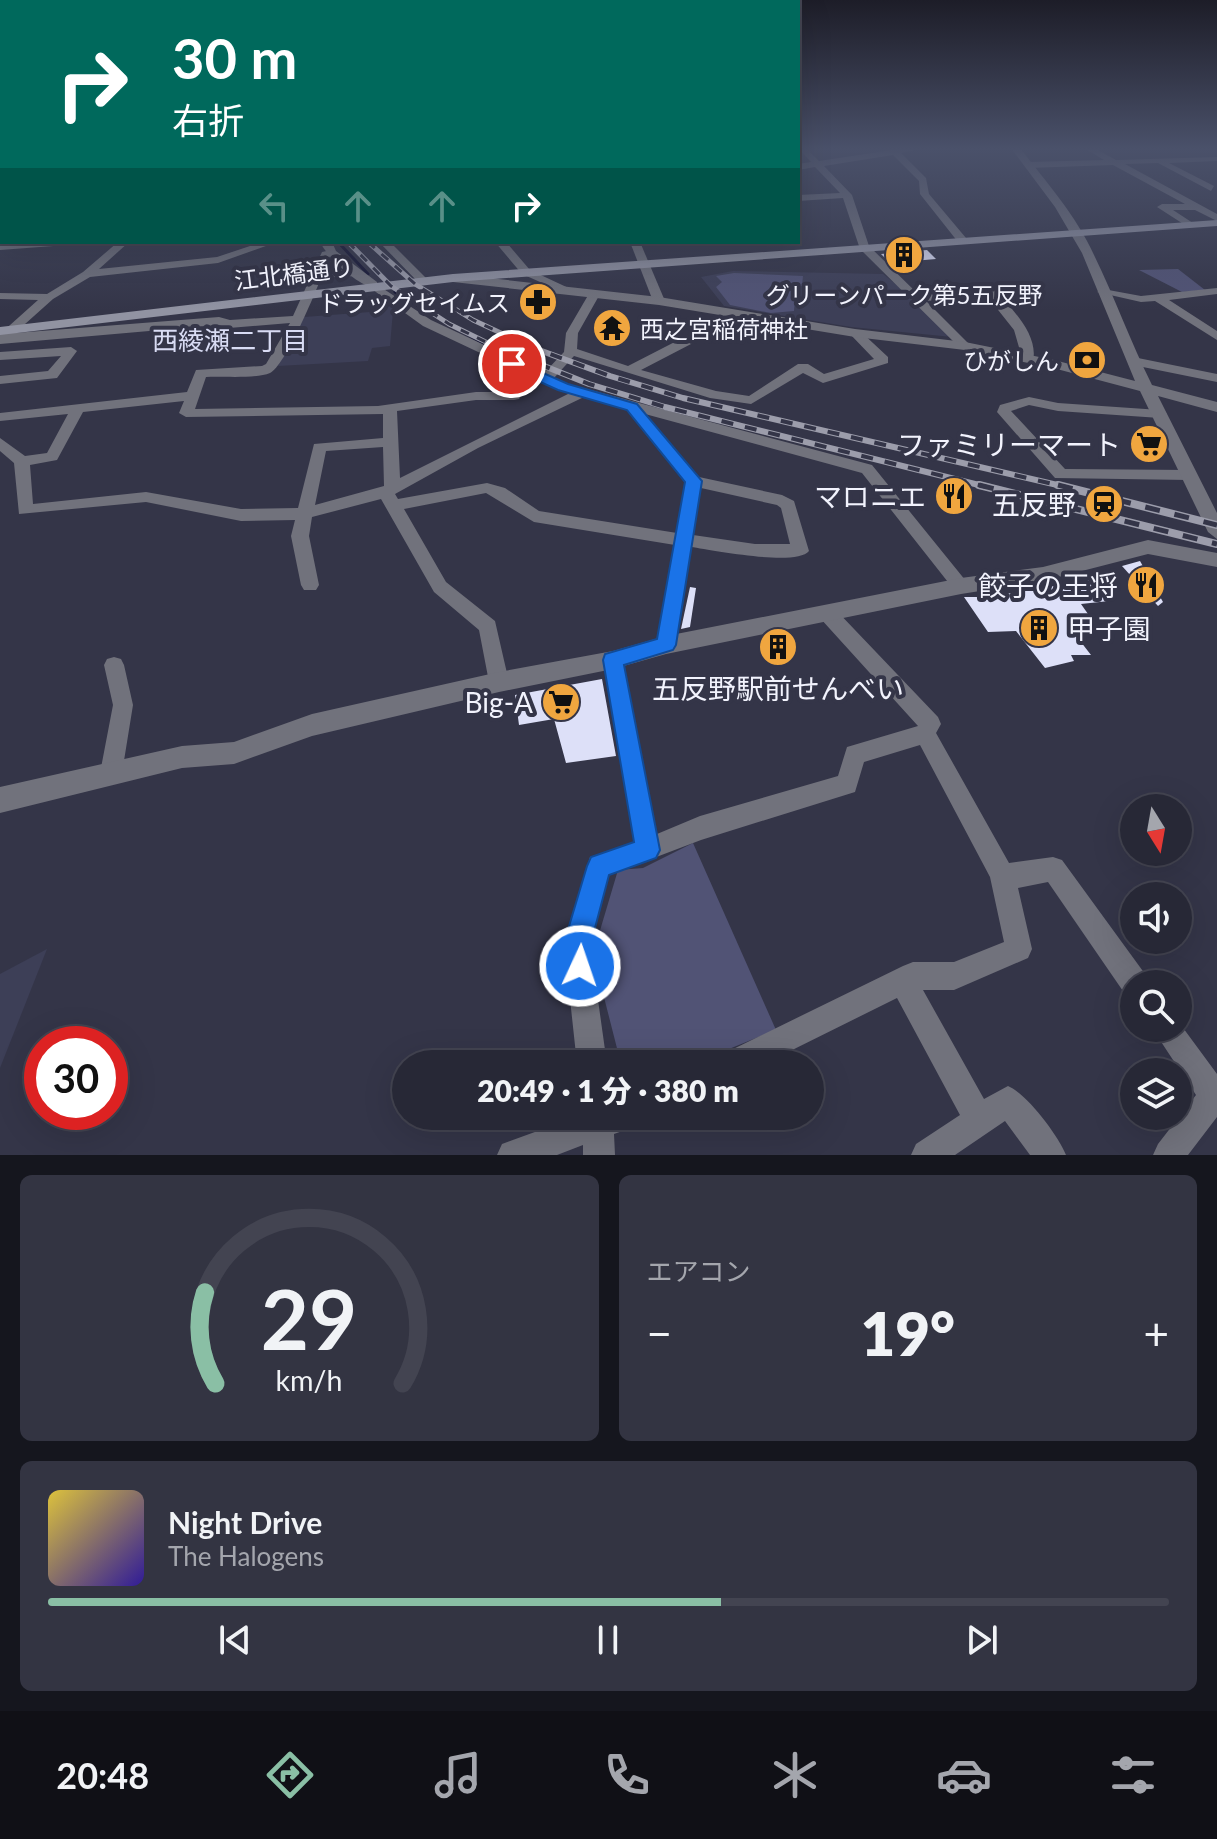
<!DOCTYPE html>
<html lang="ja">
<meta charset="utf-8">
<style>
body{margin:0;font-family:Lato,"Noto Sans JP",sans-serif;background:#333442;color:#f1f3f6;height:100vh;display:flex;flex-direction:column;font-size:30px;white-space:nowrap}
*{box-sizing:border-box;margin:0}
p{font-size:26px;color:#a4a6ad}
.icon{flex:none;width:44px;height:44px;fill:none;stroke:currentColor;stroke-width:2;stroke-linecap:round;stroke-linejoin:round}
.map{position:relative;height:1155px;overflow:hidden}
.details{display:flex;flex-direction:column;gap:20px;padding:20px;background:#15161e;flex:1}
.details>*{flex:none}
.top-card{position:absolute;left:0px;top:0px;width:800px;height:244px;box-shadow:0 8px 32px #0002,0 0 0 2px #434451;background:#00695c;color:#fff;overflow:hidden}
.needle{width:52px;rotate:169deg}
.tools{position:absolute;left:1120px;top:794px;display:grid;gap:16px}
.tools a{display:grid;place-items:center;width:72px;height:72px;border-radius:50%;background:#272836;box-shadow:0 8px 32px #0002,0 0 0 2px #434451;font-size:40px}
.speed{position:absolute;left:24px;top:1026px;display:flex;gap:16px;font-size:40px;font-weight:700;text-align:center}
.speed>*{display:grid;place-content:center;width:104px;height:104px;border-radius:50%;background:#272836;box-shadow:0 8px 32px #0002,0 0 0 2px #434451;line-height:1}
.speed .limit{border:12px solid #d22;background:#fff;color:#111}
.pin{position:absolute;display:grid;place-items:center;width:68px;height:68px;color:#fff;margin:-34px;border:4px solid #fff;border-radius:50%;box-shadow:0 2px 8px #0007}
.me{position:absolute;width:88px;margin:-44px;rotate:3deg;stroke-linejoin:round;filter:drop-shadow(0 0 6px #0008)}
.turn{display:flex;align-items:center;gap:28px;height:168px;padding:0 40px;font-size:36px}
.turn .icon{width:104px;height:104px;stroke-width:2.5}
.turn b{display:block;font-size:56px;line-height:68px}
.lanes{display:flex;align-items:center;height:76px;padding:0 40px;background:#0003;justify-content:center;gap:40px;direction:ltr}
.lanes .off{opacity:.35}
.big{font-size:60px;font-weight:800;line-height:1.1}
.details .tile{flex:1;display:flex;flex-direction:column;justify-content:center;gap:12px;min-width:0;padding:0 28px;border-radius:12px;background:#333442}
.details .dial{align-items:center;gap:0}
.dial svg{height:208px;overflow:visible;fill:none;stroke:#434451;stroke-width:7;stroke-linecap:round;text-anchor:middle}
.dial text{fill:#f1f3f6;stroke:none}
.song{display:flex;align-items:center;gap:24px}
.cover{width:96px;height:96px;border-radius:12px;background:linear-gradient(135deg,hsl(50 70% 55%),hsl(250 70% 35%))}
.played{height:8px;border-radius:4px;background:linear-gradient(90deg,#8abfa5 60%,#434451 60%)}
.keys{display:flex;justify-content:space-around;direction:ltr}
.heat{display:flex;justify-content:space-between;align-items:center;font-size:44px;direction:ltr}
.details .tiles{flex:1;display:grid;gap:20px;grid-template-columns:1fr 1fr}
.tile:last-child{grid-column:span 2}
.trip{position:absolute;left:392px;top:1050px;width:432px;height:80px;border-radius:40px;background:#272836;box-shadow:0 8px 32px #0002,0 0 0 2px #434451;font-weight:800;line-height:80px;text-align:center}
.tabs{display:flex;height:128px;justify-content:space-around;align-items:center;background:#101016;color:#a4a6ad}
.tabs .icon{width:56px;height:56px}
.tabs .active{color:#8abfa5}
.tabs b{font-size:36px;color:#f1f3f6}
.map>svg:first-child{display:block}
.built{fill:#3d3f57}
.green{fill:#515375}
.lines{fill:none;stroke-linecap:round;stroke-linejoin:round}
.stream-far1{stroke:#161634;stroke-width:3}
.stream{stroke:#161634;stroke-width:4}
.building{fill:#dde0f8}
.minor{fill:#71727c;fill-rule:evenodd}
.tertiary{fill:#71727c;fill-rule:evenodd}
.secondary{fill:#9193a2;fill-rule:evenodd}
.rail-far2-casing{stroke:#9c9dab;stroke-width:5}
.rail-far1-casing{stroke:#9c9dab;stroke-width:6}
.rail-casing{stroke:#9c9dab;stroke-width:8}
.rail-far2{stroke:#343548;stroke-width:3;stroke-dasharray:9;stroke-linecap:butt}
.rail-far1{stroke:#343548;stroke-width:4;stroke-dasharray:12;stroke-linecap:butt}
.rail{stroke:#343548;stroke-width:5;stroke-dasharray:15;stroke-linecap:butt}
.route{fill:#1a73e8;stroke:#114b97;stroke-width:2}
.labels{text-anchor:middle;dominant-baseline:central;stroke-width:8;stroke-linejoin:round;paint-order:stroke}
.far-street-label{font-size:24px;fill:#f2f3fd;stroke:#343548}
.far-poi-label{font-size:24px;fill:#f2f3fd;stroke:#343548;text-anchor:end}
.far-neighbourhood-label{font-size:26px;fill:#d9dcf4;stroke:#343548}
.poi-label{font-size:28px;fill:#f2f3fd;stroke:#343548;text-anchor:end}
</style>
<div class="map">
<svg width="1217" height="1155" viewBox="0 0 1217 1155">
<rect width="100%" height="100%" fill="#343548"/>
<g class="built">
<path d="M733,271L883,274L913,298L952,337L851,327L724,306L701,277Z"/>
<path d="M388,300L399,309L393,311L390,346L372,348L368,361L278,366L304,317L383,311L381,304Z"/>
<path d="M47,949L0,1068V974Z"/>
</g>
<g class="green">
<path d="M1178,269L1205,290L1182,292L1139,270Z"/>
<path d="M734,273L803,276L802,286L796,288L794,311L771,313L730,305L716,287L722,282L716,276Z"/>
<path d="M693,843L776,1030L692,1064H621L593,954L618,870L643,868Z"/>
</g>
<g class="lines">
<g class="stream-far1">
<path d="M338,242L368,274"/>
<path d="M395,292L491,348"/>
</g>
<path class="stream" d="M486,346L530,366"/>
</g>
<g class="building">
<path d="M927,250L936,259L890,263L881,254Z"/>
<path d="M1140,561L1163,602L1158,606L1122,566Z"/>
<path d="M1090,580L1109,601L1081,604L1088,614L1079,616L1084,621L1067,624L1091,655H1071L1074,661L1045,668L1016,631L988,632L964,597H987Z"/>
<path d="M690,587L696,588L690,627L681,629Z"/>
<path d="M779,634L793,658L775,661L764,637Z"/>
<path d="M602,679L616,756L566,763L554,719L519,725L515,695Z"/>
</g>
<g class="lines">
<g class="minor">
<path d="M798,148H806L819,161L905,148H924L901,153L926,178L929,194L966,238V242H958L920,194L919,181L893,155L824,166L852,195L869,246L919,295L994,290C1011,307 1039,335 1033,361H1023L1014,330L987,296L926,301L971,346L961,349L860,249L843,198L798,201V195L840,193L815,167L798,170V164L811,162Z"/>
<path d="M1084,148H1094L1116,160L1217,157V161L1169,163L1214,186L1211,191L1158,163L1125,164L1217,214V221L1195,210H1173L1196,225L1188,227L1157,207L1162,204H1185L1113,165L1028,168L1024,165L1028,162L1104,160Z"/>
<rect x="0" y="152" width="2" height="4"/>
<rect x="0" y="185" width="2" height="6"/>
<rect x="0" y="202" width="2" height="6"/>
<path d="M26,242H72L67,245L0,250V244Z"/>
<path d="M118,242H129L99,269L217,257L262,242H277L218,263L90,277L53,299L15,333L219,317L230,320L293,316L322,252L331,250L336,253L330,256L324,271L355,270L360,273L355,276L321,278C314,296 285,366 270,373C256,379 223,376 206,377L195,409L378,406L476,392H510L523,373L423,326L369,287L367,285L373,282L431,320L544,373L564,352L566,333L590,292L600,294L578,333L577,349L628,366L735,311H743V317L641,370L716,391L749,396L798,364H808L824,374L874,359L849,333L859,330L888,357V363L823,383L803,373L751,404L710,398L574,356L554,378L568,384L872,465L970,586L967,591H955L862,473L645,414L699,477L782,495L794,501L809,551C796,567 713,550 691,547L676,645L673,651L666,653L659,651L656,645L675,545L534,522L486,493L404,509L446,582L495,621L509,682L506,688L499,691L492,688L489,682L479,630L434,592L381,499L312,517L309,536L319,585L316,590H304L301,585L291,536L295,520L241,521L146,502L19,514L14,463L0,451V438L25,456L47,453L68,414L0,421V413L187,392L196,370L262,366L266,364L290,323L229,328L218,325L0,344V334L38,300L0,299V293L47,294L83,272ZM533,378L570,393L400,478L397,411L476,400H514L519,399ZM584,397L626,408L686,482L677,533L539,511L505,488L487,483L398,499L395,494L478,448ZM184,401L179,413L186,417L383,414V438L314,444L298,508L241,509L146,492L33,504L30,465L57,460L83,412ZM383,447L384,486L315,505L326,451ZM701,488L777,505L781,508L790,544H755L693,535Z"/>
<path d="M379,242H390L427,279V283H419Z"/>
<path d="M495,242H506L530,270L575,291L565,293L522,274Z"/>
<path d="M630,242H640L665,301L663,303L653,301Z"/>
<path d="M1217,288V294L1169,300L1217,331V340L1155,301L1141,302L1097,292L1103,289L1141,296Z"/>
<path d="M71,347L77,351L57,378L0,384V376L48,371L61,356L0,360V352Z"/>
<path d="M1133,357L1217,374V382L1128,364V358Z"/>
<path d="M1029,397L1058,403L1160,410L1167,414L1160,418L1058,411L1029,405L1011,411L1065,469L1189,470L1197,475L1189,480L1055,478L997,412L1000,405Z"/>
<path d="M827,606L834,608L938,717L941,724L936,733L1009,863L1053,857L1062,860L1145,974L1149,984H1134V997L1125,994L1048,882L1018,888L1032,949L1028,958L954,990H923L984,1099L1008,1086C1027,1094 1058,1135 1066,1155H1030L1005,1121L955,1155H911L916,1144L960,1115L897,998L764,1064H718L723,1054L903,966L913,962H954L1004,942L990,877L920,745L864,762L855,792L701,840L609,875L590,943L607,1064H577L564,943L590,857L634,842L603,660L606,654L613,652L620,654L623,660L657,834L700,816L838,776L847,747L918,726L820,618L818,613L820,608Z"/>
<path d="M114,657L121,659L124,665L133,705L122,773L119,781L111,784L103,781L100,773L113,705L104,665L107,659Z"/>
<path d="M1178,1021L1217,1074V1117L1188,1155H1153L1158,1144L1196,1095L1152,1028H1178Z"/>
<path d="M579,1116H638L634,1127L614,1134L615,1155H583V1145L557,1155H497L502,1144Z"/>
</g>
<g class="tertiary">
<path d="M1011,148H1020C1046,182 1076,215 1094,255C1115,298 1131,343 1152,385L1217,402V412L1158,396L1217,513V539L1208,532L1140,391L1053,368L965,350L855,337L659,305L453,282L447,278L453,274L659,297L855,329L965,342L1054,360L1135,381L1082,253L1055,207Z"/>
<path d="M320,242H332L336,251L377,282V288C361,289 327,257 320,242Z"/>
<path d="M1148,540L1217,553V567L1148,554L1043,581L961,594L666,654L613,669L499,692L312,736L234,764L182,768L0,813V787L182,746L234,742L312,714L499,672L613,651L666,636L961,578L1043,567Z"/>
</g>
<path class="secondary" d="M1217,220V226L453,282L0,335V327L453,274Z"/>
<defs>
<g id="rail-far2">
<path d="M348,242L391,286L449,324L498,348"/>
<path d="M368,242L415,284L473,320L533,348"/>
</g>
<g id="rail-far1">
<path d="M494,346L589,384L665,407L987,487"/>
<path d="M528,346L610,376L683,398L1066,487"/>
</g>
<g id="rail">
<path d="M979,485L1217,544"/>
<path d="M1058,485L1217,525"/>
</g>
</defs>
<use href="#rail-far2" class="rail-far2-casing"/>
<use href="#rail-far1" class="rail-far1-casing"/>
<use href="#rail" class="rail-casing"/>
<use href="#rail-far2" class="rail-far2"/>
<use href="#rail-far1" class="rail-far1"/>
<use href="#rail" class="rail"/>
</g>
<linearGradient id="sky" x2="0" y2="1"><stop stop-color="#1d1d28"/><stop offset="0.48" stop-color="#4a516a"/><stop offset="1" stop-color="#4a516a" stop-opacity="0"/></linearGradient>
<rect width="1217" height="310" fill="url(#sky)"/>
<path class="route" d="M507,361H516L568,384L637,404L702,481L676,645L673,650L624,665L660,850L656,858L609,875L591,943L594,966L590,975L580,979L571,975L564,943L587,866L591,857L634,842L603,660L605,654L657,639L685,482L627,410L558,390L507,367Z"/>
<defs>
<symbol id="building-disc" viewBox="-11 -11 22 22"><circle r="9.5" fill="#f0a63f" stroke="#343548"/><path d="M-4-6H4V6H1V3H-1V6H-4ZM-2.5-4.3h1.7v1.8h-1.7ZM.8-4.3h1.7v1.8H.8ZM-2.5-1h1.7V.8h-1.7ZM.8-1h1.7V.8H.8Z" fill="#111"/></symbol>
<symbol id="pharmacy-disc" viewBox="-11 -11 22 22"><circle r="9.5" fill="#f0a63f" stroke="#343548"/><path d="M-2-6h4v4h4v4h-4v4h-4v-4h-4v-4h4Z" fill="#111"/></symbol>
<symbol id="temple-disc" viewBox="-11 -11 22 22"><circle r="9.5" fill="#f0a63f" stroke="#343548"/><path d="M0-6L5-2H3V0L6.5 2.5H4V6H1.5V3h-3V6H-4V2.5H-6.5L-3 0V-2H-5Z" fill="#111"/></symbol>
<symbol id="bank-disc" viewBox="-11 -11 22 22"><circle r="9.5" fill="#f0a63f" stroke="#343548"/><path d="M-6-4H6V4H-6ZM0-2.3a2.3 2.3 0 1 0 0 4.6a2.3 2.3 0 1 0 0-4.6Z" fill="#111"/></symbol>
<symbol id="supermarket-disc" viewBox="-11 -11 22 22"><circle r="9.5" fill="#f0a63f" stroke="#343548"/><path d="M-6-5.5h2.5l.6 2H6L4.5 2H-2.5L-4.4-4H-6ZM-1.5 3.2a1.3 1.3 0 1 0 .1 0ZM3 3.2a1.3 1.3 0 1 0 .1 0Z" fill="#111"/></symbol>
<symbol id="restaurant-disc" viewBox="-11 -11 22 22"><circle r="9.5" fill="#f0a63f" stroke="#343548"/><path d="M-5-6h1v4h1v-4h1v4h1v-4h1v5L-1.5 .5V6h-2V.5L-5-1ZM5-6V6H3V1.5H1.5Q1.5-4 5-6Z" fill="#111"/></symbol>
<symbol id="station-disc" viewBox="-11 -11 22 22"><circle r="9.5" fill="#f0a63f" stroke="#343548"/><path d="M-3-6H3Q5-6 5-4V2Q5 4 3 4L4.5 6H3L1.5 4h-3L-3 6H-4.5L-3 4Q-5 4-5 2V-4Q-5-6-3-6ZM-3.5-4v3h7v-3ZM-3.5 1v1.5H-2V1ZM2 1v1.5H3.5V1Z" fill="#111"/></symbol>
</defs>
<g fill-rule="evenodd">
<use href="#building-disc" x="882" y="233" width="44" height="44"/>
<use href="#pharmacy-disc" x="516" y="280" width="44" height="44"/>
<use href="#temple-disc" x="590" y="306" width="44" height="44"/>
<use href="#bank-disc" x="1065" y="338" width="44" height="44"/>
<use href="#supermarket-disc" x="1127" y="422" width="44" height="44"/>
<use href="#restaurant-disc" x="932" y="474" width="44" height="44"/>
<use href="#station-disc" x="1082" y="482" width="44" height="44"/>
<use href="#restaurant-disc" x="1124" y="563" width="44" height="44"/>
<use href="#building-disc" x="1017" y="606" width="44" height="44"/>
<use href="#building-disc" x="756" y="625" width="44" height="44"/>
<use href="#supermarket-disc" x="539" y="680" width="44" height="44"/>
</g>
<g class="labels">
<g class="far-street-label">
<text transform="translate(294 273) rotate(-7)">江北橋通り</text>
</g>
<g class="far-poi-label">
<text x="904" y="294" text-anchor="middle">グリーンパーク第5五反野</text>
<text x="510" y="302">ドラッグセイムス</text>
<text x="640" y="328" text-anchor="start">西之宮稲荷神社</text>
<text x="1059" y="360">ひがしん</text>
</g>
<g class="far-neighbourhood-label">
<text x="230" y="340">西綾瀬二丁目</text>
</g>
<g class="poi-label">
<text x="1121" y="444">ファミリーマート</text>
<text x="926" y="496">マロニエ</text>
<text x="1076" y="504">五反野</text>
<text x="1118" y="585">餃子の王将</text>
<text x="1067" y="628" text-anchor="start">甲子園</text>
<text x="778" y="688" text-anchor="middle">五反野駅前せんべい</text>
<text x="533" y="702">Big-A</text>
</g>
</g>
</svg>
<div class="tools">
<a><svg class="needle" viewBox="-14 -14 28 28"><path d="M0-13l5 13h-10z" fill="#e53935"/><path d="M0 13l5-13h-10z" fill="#a4a6ad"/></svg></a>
<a><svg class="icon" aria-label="sound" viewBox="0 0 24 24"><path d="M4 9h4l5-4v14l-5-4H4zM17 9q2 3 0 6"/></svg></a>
<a><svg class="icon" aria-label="search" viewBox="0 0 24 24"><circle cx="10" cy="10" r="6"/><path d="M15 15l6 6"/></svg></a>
<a><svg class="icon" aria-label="layers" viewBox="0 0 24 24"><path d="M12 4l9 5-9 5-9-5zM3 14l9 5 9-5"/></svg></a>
</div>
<div class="speed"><div class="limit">30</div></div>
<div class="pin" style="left:512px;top:364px;background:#d93025"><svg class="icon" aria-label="arrive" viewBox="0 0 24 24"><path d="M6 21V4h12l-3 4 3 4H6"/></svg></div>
<svg class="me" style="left:580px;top:966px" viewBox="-20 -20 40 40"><circle r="17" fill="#1a73e8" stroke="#fff" stroke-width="3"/><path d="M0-11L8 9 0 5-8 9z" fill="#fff"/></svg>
<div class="trip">20:49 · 1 分 · 380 m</div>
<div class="top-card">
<div class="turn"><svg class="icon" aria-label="right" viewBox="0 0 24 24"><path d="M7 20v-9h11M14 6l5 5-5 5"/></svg><div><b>30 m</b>右折</div></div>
<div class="lanes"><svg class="icon off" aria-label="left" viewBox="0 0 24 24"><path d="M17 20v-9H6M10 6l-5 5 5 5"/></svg><svg class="icon off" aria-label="ahead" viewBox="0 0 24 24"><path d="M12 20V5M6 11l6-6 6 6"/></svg><svg class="icon off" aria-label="ahead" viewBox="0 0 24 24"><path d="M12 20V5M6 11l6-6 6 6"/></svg><svg class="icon" aria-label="right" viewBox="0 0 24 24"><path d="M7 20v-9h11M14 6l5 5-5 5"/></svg></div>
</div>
</div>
<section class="details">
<div class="tiles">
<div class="tile dial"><svg viewBox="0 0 100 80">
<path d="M14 69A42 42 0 1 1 86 69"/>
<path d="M14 69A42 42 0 0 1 10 34" stroke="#8abfa5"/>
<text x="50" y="56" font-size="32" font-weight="700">29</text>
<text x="50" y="72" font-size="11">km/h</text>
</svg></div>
<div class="tile"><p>エアコン</p>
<div class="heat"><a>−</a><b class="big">19°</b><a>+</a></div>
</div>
<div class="tile">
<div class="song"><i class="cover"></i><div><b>Night Drive</b><p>The Halogens</p></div></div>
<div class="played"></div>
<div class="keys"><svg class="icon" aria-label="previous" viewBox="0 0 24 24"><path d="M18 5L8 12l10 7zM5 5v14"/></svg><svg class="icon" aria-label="pause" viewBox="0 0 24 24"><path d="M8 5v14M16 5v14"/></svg><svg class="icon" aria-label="next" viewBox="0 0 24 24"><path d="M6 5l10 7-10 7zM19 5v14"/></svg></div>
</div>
</div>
</section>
<nav class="tabs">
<b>20:48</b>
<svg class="icon active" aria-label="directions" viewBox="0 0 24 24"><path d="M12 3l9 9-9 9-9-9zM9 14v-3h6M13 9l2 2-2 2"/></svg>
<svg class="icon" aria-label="music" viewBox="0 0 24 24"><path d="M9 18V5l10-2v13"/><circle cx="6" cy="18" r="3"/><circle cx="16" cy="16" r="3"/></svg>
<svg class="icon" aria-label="phone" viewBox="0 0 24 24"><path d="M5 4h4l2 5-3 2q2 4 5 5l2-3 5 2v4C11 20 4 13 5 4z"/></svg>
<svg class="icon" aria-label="climate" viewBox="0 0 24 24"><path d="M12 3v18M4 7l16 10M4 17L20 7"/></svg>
<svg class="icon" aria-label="car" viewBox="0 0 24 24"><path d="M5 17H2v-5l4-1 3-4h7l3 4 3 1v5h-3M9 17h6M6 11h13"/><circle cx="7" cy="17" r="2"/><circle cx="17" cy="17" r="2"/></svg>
<svg class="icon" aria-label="filters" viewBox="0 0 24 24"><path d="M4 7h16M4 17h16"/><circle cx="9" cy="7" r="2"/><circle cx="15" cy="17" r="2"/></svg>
</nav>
